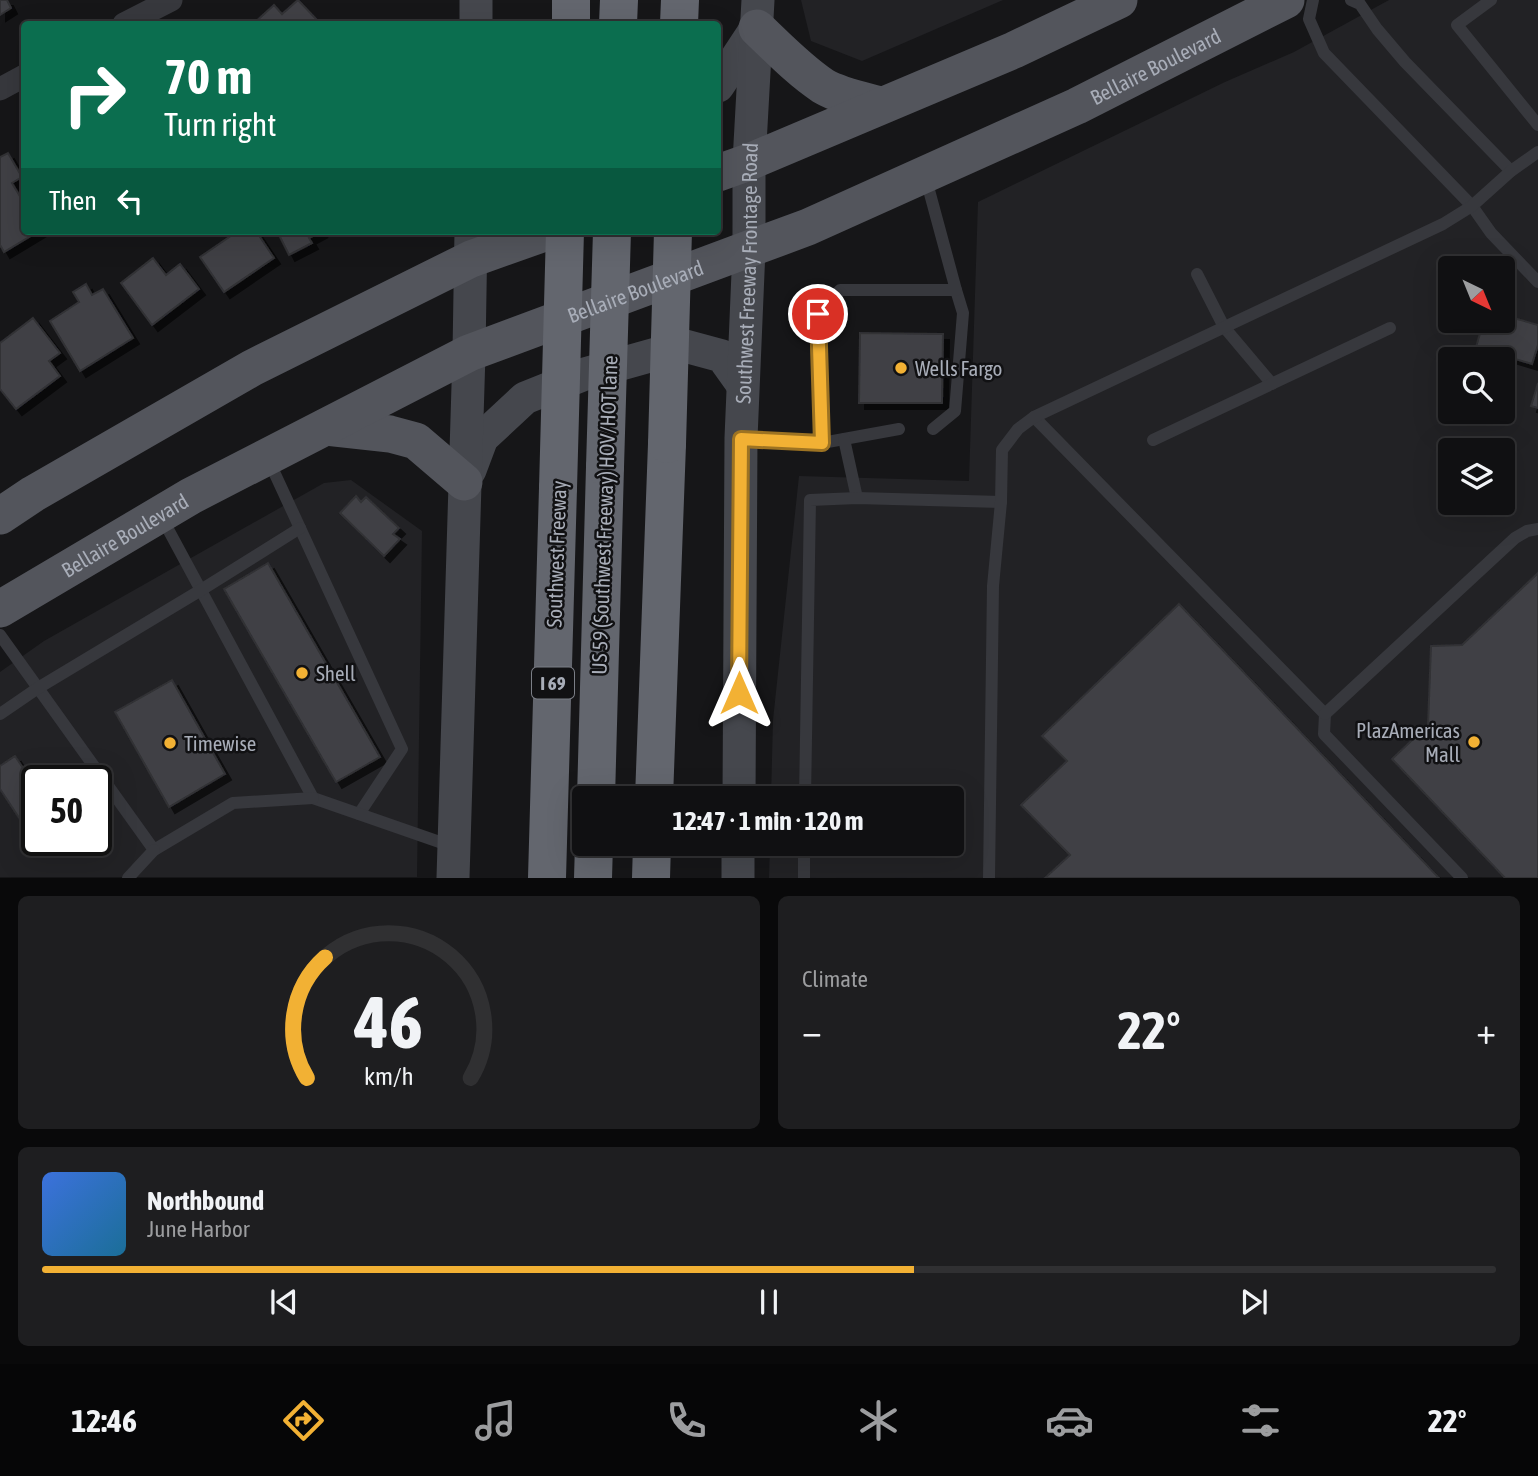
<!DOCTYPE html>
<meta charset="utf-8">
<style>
body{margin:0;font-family:"Asap Condensed",sans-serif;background:#1e1e20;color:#f1f3f6;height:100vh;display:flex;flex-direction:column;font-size:26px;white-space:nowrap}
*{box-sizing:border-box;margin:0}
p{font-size:23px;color:#9c9d9f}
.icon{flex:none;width:38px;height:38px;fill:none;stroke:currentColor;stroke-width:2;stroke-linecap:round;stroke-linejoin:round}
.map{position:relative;height:878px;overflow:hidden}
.sheet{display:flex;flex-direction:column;gap:18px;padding:18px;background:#09090a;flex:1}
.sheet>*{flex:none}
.banner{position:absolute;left:21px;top:21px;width:700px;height:214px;border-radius:7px;box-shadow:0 7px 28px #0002,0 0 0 2px #303032;background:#0b6e4f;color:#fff;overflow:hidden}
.needle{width:46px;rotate:137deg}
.tools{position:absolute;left:1438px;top:256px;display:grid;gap:14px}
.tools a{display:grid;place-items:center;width:77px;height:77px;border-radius:7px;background:#101012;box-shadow:0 7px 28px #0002,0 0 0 2px #303032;font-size:35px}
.speed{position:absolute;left:21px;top:765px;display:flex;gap:14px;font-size:35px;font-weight:700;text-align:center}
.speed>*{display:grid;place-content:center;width:91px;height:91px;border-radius:50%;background:#101012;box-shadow:0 7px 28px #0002,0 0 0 2px #303032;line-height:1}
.speed .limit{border:4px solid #111;border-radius:10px;background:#fff;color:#111}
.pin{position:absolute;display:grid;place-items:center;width:60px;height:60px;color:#fff;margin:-30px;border:4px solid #fff;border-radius:50%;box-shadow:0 2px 7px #0007}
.me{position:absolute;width:77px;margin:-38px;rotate:0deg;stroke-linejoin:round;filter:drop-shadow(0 0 5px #0008)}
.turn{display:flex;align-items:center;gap:24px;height:147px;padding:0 28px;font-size:32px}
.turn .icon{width:91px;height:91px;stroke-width:2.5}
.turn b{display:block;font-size:49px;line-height:60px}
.then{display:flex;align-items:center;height:66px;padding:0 28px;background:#0003;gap:14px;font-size:26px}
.big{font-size:52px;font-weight:700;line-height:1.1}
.sheet .tile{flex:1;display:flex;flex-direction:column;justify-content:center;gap:10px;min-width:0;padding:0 24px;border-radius:10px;background:#1e1e20}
.sheet .dial{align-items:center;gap:0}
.dial svg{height:182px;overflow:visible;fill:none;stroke:#303032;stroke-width:7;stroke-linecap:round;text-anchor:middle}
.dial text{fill:#f1f3f6;stroke:none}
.song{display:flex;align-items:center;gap:21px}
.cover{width:84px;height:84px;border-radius:10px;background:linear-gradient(135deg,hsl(220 70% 55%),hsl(200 70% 35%))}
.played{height:7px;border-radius:4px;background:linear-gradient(90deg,#f2b134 60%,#303032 60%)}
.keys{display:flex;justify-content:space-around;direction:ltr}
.heat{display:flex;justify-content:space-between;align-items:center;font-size:38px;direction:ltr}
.sheet .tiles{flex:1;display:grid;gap:18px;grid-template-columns:1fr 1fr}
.tile:last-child{grid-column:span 2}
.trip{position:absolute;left:572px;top:786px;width:392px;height:70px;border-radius:7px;background:#101012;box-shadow:0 7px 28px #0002,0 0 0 2px #303032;font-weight:700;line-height:70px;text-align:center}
.tabs{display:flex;height:112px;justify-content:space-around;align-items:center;background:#060607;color:#9c9d9f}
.tabs .icon{width:49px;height:49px}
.tabs .active{color:#f2b134}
.tabs b{font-size:32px;color:#f1f3f6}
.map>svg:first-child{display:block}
.built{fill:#222225;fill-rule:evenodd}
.building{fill:#404145;stroke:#303034;stroke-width:2;filter:url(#shadow)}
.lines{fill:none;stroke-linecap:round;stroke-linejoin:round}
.lane{stroke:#37383d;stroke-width:12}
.street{stroke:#37383d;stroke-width:23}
.secondary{stroke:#45474d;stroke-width:33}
.primary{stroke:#53555c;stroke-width:37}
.highway{stroke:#63666e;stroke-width:38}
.highway-bridge{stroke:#63666e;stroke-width:38}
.route-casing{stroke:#9d7322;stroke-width:18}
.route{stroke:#f2b134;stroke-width:12}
.poi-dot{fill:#f2b134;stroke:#111113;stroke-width:2.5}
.labels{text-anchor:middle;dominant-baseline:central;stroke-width:5;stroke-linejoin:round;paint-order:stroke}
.shield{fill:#111113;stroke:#7b7e86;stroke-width:2}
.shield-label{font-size:19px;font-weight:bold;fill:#a8adb8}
.street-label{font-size:21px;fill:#a8adb8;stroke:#111113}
.poi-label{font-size:21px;fill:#a8adb8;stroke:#111113;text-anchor:start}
</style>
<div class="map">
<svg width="1538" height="878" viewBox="0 0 1538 878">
<defs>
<filter id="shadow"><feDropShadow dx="6" dy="6" stdDeviation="0" flood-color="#0009"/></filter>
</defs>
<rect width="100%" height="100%" fill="#161618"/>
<g class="built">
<path d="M801,0H1003L862,61L811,41Z"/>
<path d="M1389,0H1538V877L769,878L770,844H952V798H771L773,720L799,476L969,481L978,202L1225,82L1294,52ZM1451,268H1503V320H1451ZM1451,359H1503V411H1451ZM1451,450H1503V502H1451Z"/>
<path d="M351,480L422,531L417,877H0V672L44,641L324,483ZM37,780H96V840H37Z"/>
</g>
<g class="building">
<path d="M0,0H7L11,8L0,15Z"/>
<path d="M298,0L321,24H253L274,5L282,14Z"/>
<path d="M8,153L22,177L12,183L24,203V231H39L4,252L0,245V157Z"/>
<path d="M238,231H256L274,258L224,292L200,257Z"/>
<path d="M277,231H322L309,238L312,243L289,255Z"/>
<path d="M153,258L166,275L180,264L199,289L152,325L121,283Z"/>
<path d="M86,284L92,295L103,289L133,338L80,371L50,321L79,302L73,292Z"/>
<path d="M1503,315L1538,325V345L1532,364L1476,347L1484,320H1503Z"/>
<path d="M33,318L60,353L49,361L60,376L16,409L0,389V343Z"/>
<path d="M860,333L943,334L942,403H859Z"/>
<path d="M1538,383V408L1531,406Z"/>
<path d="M356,496L361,502L366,497L399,528L393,534L400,539L384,556L340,513Z"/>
<path d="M268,563L380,757L336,782L224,589Z"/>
<path d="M1538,573V878H1505L1392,759L1428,725L1431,646L1462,645Z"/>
<path d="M1179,604L1439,878H1045L1070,855L1021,805L1067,761L1042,736Z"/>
<path d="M172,680L225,774L169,807L115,712Z"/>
<path d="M15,756L37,789V840H51L39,848L0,789V766Z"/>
</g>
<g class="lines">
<g class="lane">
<path d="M1313,0L1309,19L1324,53L1472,206L1491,233L1538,282"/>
<path d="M1351,0L1360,4L1377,29L1405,62L1511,171"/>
<path d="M1491,0L1457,25L1538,125"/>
<path d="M1197,274L1224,327L1272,384"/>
<path d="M1034,417L1325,714L1324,734L1462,878"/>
<path d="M933,429L955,411L963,313L956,290"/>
<path d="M741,439L822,443L899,429"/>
<path d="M844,439L857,498"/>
<path d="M1153,440L1390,328"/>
<path d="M822,443L818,314L840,290H956L926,179"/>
<path d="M269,461L402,749L359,814"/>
<path d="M162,518L313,798L451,846"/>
<path d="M0,635L154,850L233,803L313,798"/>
<path d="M0,714L38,688L201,590L300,528"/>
<path d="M1325,714L1515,538L1527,531L1538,529"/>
<path d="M805,798L810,500L857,498L1001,502"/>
<path d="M128,878L154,850"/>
<path d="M804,878V844"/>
<path d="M989,878L993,586L1001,502L1002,450L1018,429L1034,417L1443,224L1472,206L1511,171L1538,152"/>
</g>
<g class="street">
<path d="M124,24L171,0"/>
<path d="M0,89L24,76"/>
</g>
<g class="secondary">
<path d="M476,24V0"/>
<path d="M718,86L755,30"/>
<path d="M470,470L482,438L525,398L585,374L685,346L722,356L742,384"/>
<path id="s1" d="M739,798L741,438L749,249V162L758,0"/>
<path d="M453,878L469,353L471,231"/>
<path d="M738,878V844"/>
</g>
<g class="primary">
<path d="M757,28C778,48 799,70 823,86C840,96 862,100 881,105"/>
<path d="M718,173L749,162L1014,50L1119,0"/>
<path d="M326,427L390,434L416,441L464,482"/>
<path d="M0,516L33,494L252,368L471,259L550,231"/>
<path id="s2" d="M0,609L191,496L469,353L808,227L1077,106L1286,0"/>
</g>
<g class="highway">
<path d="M571,24V0"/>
<path d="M618,24L619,0"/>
<path d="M679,24L680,0"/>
<path d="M596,798L605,467"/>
<path d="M654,798L667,444"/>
<path d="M547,878L558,488"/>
<path d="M593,878L594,844"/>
<path d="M651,878L652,844"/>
</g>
<g class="highway-bridge">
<path d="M667,444L673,231"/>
<path d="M605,467L612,231"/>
<path d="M558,488L565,231"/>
</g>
</g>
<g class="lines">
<defs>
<path id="route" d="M739,693L741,439L822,443L818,314"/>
</defs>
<use href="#route" class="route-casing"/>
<use href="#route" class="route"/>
</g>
<g class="poi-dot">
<circle cx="901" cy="368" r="7"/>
<circle cx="302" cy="673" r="7"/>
<circle cx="1474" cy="742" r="7"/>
<circle cx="170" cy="743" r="7"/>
</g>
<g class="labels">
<rect class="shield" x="532" y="667.5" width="42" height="31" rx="5"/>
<g class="shield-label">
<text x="553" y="683">I 69</text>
</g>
<g class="street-label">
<text stroke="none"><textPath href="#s2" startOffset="1279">Bellaire Boulevard</textPath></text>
<text stroke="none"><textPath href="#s1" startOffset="525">Southwest Freeway Frontage Road</textPath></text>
<text stroke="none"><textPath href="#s2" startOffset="712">Bellaire Boulevard</textPath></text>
<text transform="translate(604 515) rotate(-88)">US 59 (Southwest Freeway) HOV/HOT lane</text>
<text stroke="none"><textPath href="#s2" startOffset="145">Bellaire Boulevard</textPath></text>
<text transform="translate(556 554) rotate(-88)">Southwest Freeway</text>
</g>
<g class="poi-label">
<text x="915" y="368">Wells Fargo</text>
<text x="316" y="673">Shell</text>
<text x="1460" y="730" text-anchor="end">PlazAmericas<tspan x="1460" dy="24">Mall</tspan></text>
<text x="184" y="743">Timewise</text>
</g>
</g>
</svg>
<div class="tools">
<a><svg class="needle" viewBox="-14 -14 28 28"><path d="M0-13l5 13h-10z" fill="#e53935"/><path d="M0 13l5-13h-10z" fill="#9c9d9f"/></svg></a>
<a><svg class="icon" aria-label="search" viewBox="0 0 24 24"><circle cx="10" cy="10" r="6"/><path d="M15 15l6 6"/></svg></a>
<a><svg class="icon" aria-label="layers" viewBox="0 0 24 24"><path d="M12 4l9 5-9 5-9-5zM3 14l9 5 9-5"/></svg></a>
</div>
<div class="speed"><div class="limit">50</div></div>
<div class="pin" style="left:818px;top:314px;background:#d93025"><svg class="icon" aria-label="arrive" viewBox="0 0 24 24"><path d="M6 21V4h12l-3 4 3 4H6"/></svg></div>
<svg class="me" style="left:739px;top:693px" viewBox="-20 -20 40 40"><path d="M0-17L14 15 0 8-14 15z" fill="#f2b134" stroke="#fff" stroke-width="4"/></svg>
<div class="trip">12:47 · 1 min · 120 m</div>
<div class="banner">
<div class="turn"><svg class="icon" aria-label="right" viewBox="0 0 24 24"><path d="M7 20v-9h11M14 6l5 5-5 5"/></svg><div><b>70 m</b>Turn right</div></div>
<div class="then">Then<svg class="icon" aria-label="left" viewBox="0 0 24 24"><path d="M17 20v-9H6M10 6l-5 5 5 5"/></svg></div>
</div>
</div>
<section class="sheet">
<div class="tiles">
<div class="tile dial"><svg viewBox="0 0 100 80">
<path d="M14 69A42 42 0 1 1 86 69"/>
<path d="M14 69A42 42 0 0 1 22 16" stroke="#f2b134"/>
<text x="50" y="56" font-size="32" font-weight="700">46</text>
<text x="50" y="72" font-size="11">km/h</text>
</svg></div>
<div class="tile"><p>Climate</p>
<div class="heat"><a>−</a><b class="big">22°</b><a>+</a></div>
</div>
<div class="tile">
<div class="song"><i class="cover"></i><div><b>Northbound</b><p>June Harbor</p></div></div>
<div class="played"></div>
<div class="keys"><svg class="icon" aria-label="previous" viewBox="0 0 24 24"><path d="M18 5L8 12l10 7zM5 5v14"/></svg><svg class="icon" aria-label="pause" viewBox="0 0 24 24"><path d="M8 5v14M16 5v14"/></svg><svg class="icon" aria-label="next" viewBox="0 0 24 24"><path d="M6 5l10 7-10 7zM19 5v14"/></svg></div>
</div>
</div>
</section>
<nav class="tabs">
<b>12:46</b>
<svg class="icon active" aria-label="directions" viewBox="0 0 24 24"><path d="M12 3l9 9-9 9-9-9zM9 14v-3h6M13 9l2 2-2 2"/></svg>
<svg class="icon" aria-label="music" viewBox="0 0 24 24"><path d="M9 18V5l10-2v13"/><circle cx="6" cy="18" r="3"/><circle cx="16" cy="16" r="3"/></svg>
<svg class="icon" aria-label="phone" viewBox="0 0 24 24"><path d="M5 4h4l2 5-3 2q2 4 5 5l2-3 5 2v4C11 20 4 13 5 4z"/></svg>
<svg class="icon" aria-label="climate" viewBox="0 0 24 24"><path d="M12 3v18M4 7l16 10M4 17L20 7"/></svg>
<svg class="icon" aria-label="car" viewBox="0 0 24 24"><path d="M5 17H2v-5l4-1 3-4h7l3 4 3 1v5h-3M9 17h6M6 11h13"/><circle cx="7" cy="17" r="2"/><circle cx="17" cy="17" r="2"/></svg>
<svg class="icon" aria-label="filters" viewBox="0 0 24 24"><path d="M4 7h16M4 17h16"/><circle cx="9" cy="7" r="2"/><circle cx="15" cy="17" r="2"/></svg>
<b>22°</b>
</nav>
